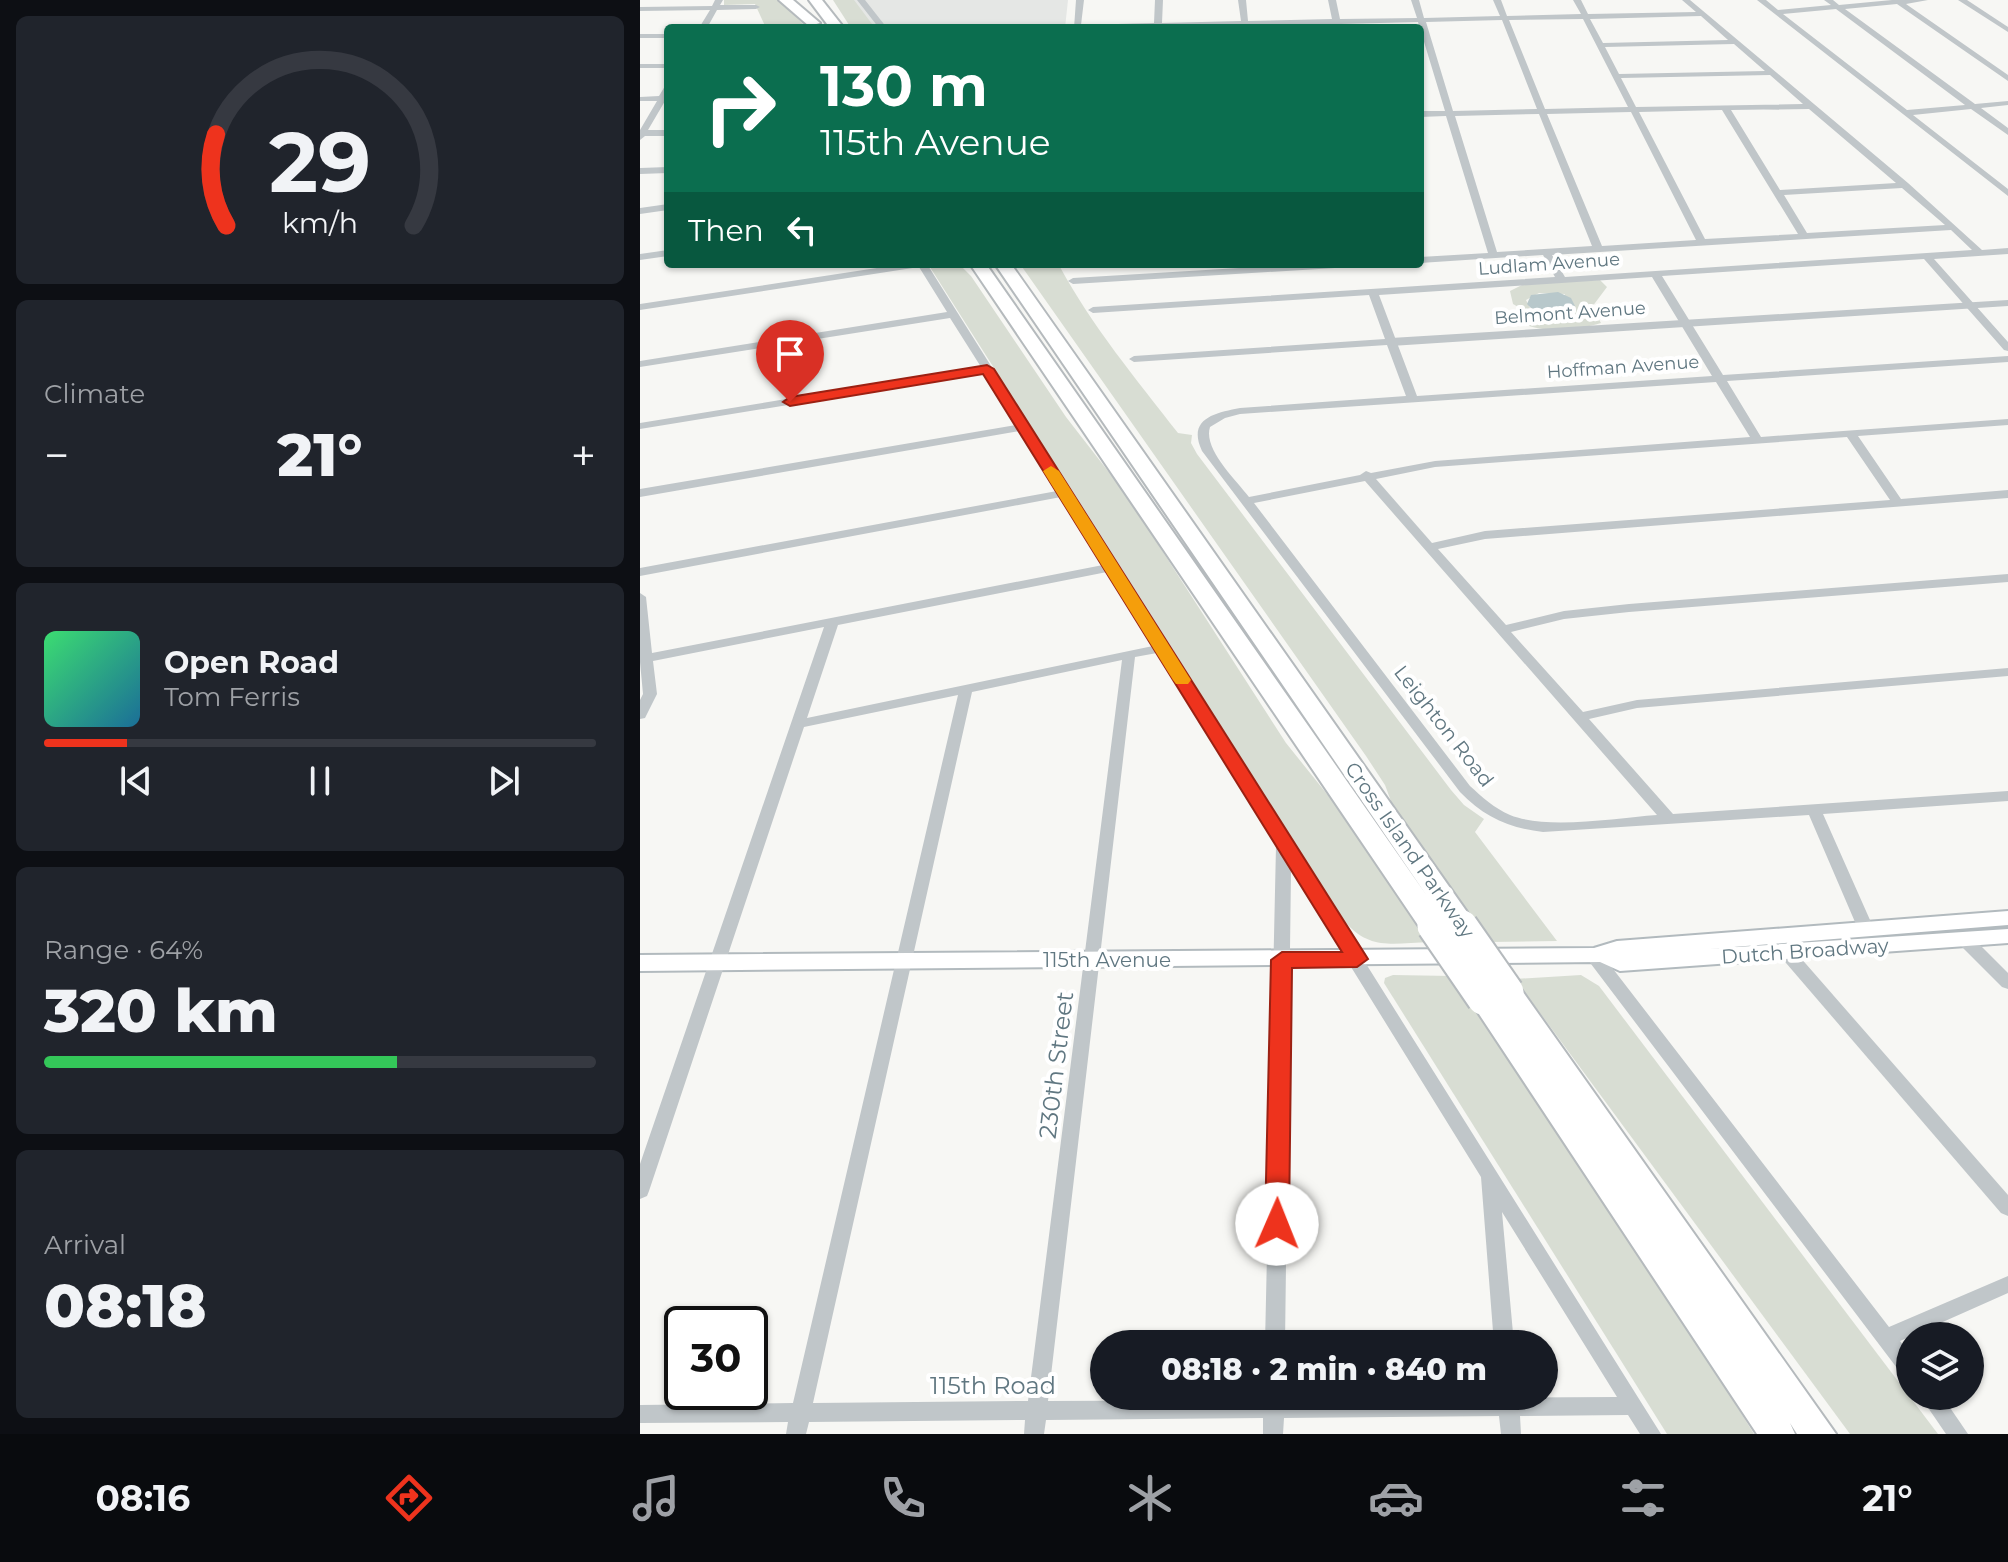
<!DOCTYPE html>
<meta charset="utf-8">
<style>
body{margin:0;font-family:Montserrat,sans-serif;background:#20242c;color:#f1f3f6;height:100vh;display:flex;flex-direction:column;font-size:30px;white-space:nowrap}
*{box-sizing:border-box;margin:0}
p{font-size:26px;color:#9ea1a6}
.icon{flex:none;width:44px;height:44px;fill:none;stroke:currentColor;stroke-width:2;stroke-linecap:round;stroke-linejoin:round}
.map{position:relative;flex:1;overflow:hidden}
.side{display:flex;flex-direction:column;gap:16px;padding:16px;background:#0d0f14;width:640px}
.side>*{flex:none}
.guide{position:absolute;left:24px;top:24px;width:760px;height:244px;border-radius:8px;box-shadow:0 2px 6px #0004;background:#0b6e4f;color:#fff;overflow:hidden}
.buttons{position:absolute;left:1256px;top:1322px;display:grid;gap:16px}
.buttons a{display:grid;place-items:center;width:88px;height:88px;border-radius:50%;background:#171b24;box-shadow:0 2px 6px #0004;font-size:40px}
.speed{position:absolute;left:24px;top:1306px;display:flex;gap:16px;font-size:40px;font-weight:700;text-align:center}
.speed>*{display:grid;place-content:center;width:104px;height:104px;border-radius:50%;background:#171b24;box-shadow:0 2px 6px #0004;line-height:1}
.speed .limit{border:4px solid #111;border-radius:12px;background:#fff;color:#111}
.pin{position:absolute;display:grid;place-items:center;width:68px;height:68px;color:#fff;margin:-82px -34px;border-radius:50% 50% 50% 0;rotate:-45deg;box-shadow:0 0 8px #0007}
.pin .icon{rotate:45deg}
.me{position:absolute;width:88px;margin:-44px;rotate:1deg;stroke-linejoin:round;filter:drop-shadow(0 0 6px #0008)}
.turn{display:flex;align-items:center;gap:28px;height:168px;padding:0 24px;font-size:36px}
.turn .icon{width:104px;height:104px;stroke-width:2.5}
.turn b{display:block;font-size:56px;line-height:68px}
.then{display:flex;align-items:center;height:76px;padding:0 24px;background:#0003;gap:16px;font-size:30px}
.big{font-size:60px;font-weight:800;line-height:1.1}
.side .tile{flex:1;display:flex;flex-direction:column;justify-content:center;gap:12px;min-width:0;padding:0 28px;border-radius:12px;background:#20242c}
.side .dial{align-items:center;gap:0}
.dial svg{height:208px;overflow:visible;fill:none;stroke:#363941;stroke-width:7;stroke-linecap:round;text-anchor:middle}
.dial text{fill:#f1f3f6;stroke:none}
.song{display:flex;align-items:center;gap:24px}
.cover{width:96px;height:96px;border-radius:12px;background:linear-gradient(135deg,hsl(140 70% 55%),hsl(200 70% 35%))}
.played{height:8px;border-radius:4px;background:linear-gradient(90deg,#ee331d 15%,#363941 15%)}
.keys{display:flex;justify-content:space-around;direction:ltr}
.heat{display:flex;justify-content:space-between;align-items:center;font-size:44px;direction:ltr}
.charge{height:12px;border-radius:6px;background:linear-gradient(90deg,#34c759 64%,#363941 0)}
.trip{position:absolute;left:450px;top:1330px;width:468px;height:80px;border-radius:40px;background:#171b24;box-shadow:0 2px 6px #0004;font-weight:800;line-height:80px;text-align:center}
.menu{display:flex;height:128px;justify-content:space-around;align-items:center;background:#090b0e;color:#9ea1a6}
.menu .icon{width:56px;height:56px}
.menu .on{color:#ee331d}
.menu b{font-size:36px;color:#f1f3f6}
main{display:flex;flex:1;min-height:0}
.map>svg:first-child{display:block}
.built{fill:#e5e7e5}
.green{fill:#d8ddd3;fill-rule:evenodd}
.water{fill:#b8c8cb}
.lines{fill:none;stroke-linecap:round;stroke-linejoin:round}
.secondary-casing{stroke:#b2babe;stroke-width:4}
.motorway-casing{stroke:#b5babd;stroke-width:4}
.minor{fill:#c0c6c9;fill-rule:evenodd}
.tertiary{fill:#c0c6c9;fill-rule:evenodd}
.secondary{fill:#fff;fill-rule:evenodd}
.motorway{fill:#fff;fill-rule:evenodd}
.motorway-bridge-far1-casing{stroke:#b5babd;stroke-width:28;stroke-linecap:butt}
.motorway-bridge-casing{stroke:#b5babd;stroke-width:35;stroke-linecap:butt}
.motorway-bridge-far1{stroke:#fff;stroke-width:24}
.motorway-bridge{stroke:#fff;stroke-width:31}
.route{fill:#ee331d;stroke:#9b2113;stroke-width:2}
.slow{fill:#f59e0b}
.labels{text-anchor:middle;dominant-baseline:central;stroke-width:8;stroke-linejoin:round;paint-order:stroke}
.far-street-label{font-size:18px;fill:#607781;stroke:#fff}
.street-label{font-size:20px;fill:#607781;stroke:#fff}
.near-street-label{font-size:24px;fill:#607781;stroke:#fff}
</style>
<main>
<section class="side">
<div class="tile dial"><svg viewBox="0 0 100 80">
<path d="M14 69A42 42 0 1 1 86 69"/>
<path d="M14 69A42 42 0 0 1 10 34" stroke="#ee331d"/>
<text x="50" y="56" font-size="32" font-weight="700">29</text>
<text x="50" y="72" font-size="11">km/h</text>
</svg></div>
<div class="tile"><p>Climate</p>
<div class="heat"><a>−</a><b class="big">21°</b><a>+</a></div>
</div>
<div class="tile">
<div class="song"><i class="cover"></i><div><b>Open Road</b><p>Tom Ferris</p></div></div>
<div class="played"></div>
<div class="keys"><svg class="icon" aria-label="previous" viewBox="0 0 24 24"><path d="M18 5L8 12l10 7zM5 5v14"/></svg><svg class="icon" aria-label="pause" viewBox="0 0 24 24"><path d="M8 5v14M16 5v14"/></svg><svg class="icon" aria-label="next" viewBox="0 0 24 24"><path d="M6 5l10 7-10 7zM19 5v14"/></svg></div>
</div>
<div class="tile"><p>Range · 64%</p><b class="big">320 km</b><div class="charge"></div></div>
<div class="tile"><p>Arrival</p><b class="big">08:18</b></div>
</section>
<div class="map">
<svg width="1368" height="1434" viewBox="0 0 1368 1434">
<rect width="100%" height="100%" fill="#f7f7f4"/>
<path class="built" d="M210,0H428L425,28H231Z"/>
<g class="green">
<path d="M84,0H140L167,28H126L115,4L84,5Z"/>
<path d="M193,0H214L235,28H211Z"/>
<path d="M288,264H319L331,276L426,417L485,493L646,743L711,824L790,942C755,943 731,951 706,923Z"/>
<path d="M380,264L420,267C452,326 496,379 538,433L552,435L551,443L557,454L811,790L824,805L844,819L835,832L917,941L849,942L752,804L745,785L726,756Z"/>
<path d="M960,280L967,287L952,307L961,323C939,330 911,333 889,326L880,308L873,304L870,291L884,284ZM899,293L925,294L918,313L891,310L886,300Z"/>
<path d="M753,975L812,976L1014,1272L1114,1434H1027L744,983L745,978Z"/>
<path d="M941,975L959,986L1298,1434H1210L875,979Z"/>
</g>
<path class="water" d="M918,292L931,298L935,306C920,315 899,318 887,304L891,295Z"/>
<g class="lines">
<defs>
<path id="secondary" d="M1368,911V925L1068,949L1368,929V943L980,971L960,962L0,971V955L954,948L977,941Z"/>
<g id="motorway">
<path d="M139,0H153L180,23L169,26Z"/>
<path d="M169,0H182L204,28H190Z"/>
<path d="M330,264H346L787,896L355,264H371L827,912L831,919L827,926C816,929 810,929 803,920L806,924L802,931L792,934L782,931Z"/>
<path d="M868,981L878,985L1196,1434H1157L1150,1423L1155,1434H1117L829,999L833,991L843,988L855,995L858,985Z"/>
</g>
</defs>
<use href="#secondary" class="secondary-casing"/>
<use href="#motorway" class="motorway-casing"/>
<g class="minor">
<path d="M75,0H83L80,5H116L120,7L116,9L77,10L67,28H59L70,10L0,11V7L72,6Z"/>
<path d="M217,0H225L247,28H239Z"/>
<path d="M436,0H444L441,25L514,23L515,0H523L522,23L601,21L598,0H606L608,21L692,19L688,0H696L700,19L777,18L771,0H779L784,18L860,16L853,0H861L867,16L941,14L933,0H941L948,14L1056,12L1042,0H1050L1268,183L1342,250L1368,248V254L1294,259L1368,342V351L1364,350L1284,259L1022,276L1083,375L1368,356V362L1087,381L1121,437L1368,419V425L1218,436L1261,499L1368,490V498L845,539L798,549L866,625L924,611L989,604L1368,574V582L989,612L924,619L871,632L943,712L997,700L1368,668V676L997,708L949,719L1033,814L1368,791V801L1183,814L1234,929L1232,933H1220L1218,929L1169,815L903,832C869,828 844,817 820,792L562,451C547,419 574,413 600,408L766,396L747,345L494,362L489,359L494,356L745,339L729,295L453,313L448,310L453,307L915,277L903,255L780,263V257L848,253L806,116L780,117V111H805L778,22L701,24L702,28H694L693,24L609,26V28H601V26L434,28ZM1061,16L1088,40L963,43L950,19ZM943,19L988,107L905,109L869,20ZM862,20L897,109L813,111L786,22ZM1094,44L1125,71L979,74L965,47ZM1130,75L1163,104L996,107L981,78ZM1169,109L1256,183L1140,190L1091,110ZM1082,110L1158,234L1065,239L999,112ZM991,112L1056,240L962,246L907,114ZM899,114L952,246L857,252L815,116ZM1262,188L1305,225L1167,233L1144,195ZM1311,230L1332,250L925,277L912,255ZM1012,277L1072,376L777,396L739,295ZM1076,382L1110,437L795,461L731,473L726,471L720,475L609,497C595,479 563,449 570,427L585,418L600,414ZM1207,437L1250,500L845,531L792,543L736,479L795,467ZM725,481L1017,815C976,818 907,830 870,815C854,808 842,797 830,786L614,503Z"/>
<path d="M1117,0H1126L1138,10L1191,5L1184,0H1193L1199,5L1252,0H1288L1266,4L1368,75V81L1257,4L1205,9L1335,104L1368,101V105L1341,108L1368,128V135L1331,109L1273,115L1368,189V196ZM1196,9L1325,105L1267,110L1143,14Z"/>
<path d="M1318,0H1327L1368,27V32Z"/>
<rect x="0" y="34" width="28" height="4"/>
<rect x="0" y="64" width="28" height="4"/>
<path d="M25,86H28V100L25,101L8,130H28V136H5L0,140V130L17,101H0V97L19,96Z"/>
<path d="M28,167V173L0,174V168Z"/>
<path d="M28,204V210L0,214V208Z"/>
<path d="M28,250V256L0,260V254Z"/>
<path d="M263,264H287L1021,1434H1000L988,1415L880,1416L881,1434H861L859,1416L644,1418L643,1434H623V1418L406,1420L404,1434H384L385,1420L169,1422L166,1434H146L148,1422L0,1423V1405L153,1403L318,695L164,727L9,1191L7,1196L0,1199V1164L184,627L13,661L17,694L5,718L0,719V700L3,694L0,662V593L6,597L12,653L463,565L421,497L0,576V568L417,491L380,431L0,497V489L376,425L344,373L0,429V423L341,367L310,318L0,367V361L307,312L279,267L0,310V304ZM467,572L513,646L167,718L198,625ZM517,653L636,846L625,1344H645L651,870L841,1177L854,1344H874L862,1212L977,1397L644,1399V1396H624V1400L408,1401L495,657ZM482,660L388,1401L173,1403L332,692Z"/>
<path d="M663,264H716L711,267L433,284L428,281L433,278Z"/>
<path d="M1325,934L1331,936L1368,973V989L1362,987L1319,944L1317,940L1319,936Z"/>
<path d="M1146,946L1152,948L1368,1195V1216L1361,1213L1140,956L1138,952L1140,948Z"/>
<path d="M954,950L960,952L1249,1327L1368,1276V1293L1260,1341L1270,1354V1379L1263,1376L948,960L946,956L948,952Z"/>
<path d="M1280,1396H1302L1328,1434H1306Z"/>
</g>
<path class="tertiary" d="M1368,300V306L751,346L745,342L751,338Z"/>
<use href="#secondary" class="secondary"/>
<use href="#motorway" class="motorway"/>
<defs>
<g id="motorway-bridge-far1">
<path d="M817,919L823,928"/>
<path d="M792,924L795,928"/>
</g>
<g id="motorway-bridge">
<path d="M793,926L843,999"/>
<path d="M822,926L868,992"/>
</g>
</defs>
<use href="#motorway-bridge-far1" class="motorway-bridge-far1-casing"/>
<use href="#motorway-bridge" class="motorway-bridge-casing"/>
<use href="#motorway-bridge-far1" class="motorway-bridge-far1"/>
<use href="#motorway-bridge" class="motorway-bridge"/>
</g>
<path class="route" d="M347,365L354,369L728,959L717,967L652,968L649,1224L646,1231L637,1234L628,1231L625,1224L631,960L642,952H702L343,374L150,406L143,402L150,397Z"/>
<path class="slow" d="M411,466L419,471L551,680L548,684H536L533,680L403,471Z"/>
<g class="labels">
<g class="far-street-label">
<text transform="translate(909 264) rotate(-4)">Ludlam Avenue</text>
<text transform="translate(930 313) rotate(-4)">Belmont Avenue</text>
<text transform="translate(983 367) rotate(-4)">Hoffman Avenue</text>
</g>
<g class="street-label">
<text transform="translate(804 726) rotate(52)">Leighton Road</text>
<text transform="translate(770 850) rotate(55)">Cross Island Parkway</text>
<text transform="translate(1165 951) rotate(-4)">Dutch Broadway</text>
<text x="467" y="960">115th Avenue</text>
</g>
<g class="near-street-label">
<text transform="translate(416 1065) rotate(-83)">230th Street</text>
<text x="353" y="1385">115th Road</text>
</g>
</g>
</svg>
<div class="buttons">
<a><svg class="icon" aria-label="layers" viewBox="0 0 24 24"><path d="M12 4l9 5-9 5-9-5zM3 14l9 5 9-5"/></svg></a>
</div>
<div class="speed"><div class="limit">30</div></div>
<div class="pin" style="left:150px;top:402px;background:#d93025"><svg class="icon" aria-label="arrive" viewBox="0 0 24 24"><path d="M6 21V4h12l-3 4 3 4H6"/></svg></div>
<svg class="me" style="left:637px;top:1224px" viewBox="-20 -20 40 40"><circle r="19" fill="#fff"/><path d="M0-13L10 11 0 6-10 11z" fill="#ee331d"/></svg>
<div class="trip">08:18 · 2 min · 840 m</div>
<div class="guide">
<div class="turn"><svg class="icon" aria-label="right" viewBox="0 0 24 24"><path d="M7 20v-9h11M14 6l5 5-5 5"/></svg><div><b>130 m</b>115th Avenue</div></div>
<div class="then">Then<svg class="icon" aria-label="left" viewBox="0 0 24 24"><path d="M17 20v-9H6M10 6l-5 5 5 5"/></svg></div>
</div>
</div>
</main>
<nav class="menu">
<b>08:16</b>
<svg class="icon on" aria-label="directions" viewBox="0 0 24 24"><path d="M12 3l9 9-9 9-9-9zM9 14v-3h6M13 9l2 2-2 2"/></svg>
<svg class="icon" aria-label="music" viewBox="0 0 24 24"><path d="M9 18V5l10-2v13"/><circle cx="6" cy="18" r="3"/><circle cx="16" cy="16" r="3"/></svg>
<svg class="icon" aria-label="phone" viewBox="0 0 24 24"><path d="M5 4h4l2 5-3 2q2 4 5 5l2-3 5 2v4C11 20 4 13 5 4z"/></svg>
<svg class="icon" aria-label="climate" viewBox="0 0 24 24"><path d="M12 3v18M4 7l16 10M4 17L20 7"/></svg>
<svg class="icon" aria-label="car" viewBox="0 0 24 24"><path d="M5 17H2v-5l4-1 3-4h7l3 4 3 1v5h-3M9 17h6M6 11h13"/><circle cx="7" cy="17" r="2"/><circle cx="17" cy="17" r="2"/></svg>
<svg class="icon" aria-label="filters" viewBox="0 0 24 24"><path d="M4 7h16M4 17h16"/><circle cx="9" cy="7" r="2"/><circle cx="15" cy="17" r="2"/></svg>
<b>21°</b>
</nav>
